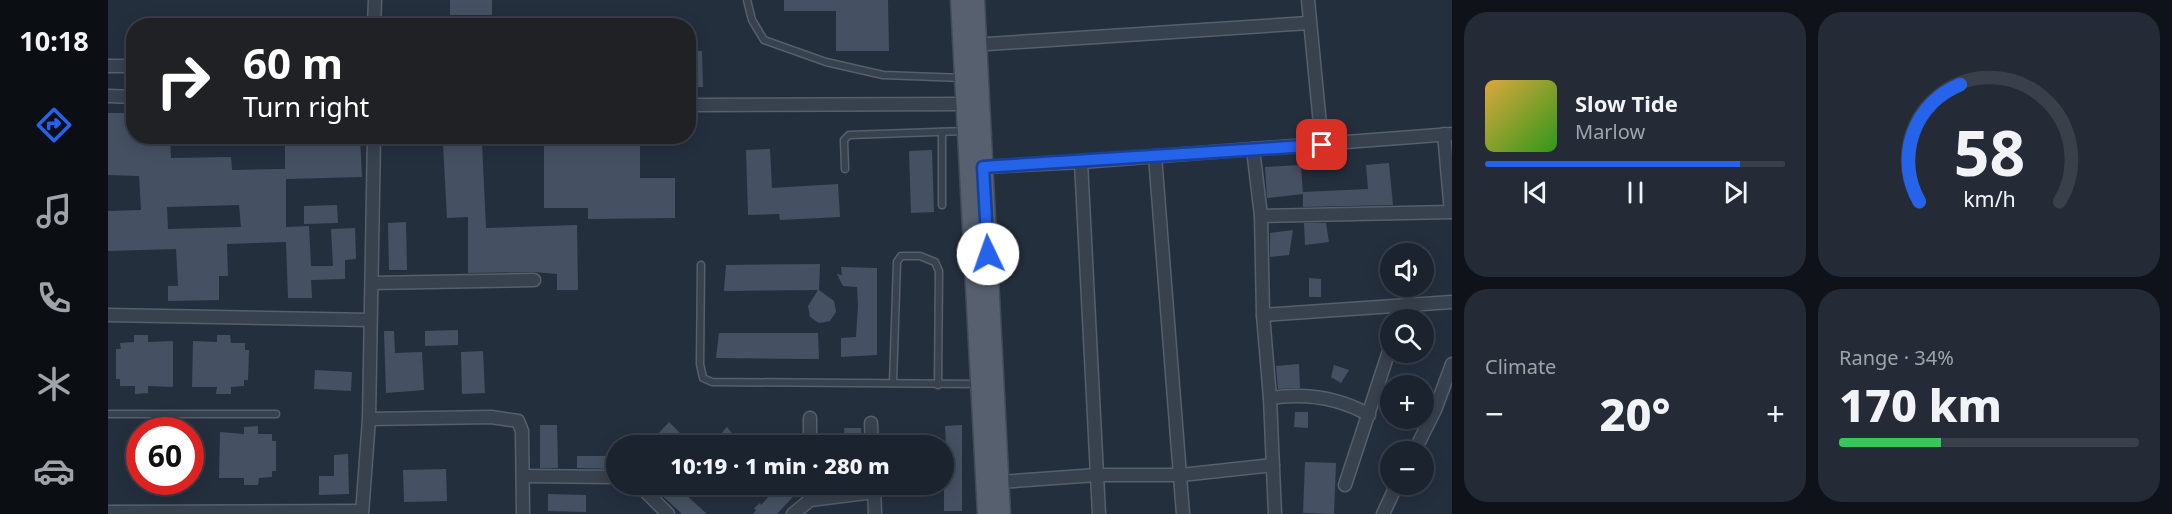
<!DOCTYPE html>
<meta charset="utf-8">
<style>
body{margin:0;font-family:"Noto Sans",sans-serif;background:#242b36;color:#f1f3f6;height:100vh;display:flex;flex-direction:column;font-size:22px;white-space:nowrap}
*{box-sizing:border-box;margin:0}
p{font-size:20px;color:#a0a4aa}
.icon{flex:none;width:33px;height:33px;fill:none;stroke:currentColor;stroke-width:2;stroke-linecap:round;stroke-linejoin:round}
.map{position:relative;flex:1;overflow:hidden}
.side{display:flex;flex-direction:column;gap:12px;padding:12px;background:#0f1319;width:720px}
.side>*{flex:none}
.guide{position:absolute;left:18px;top:18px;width:570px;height:126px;border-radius:24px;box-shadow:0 3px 15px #0003,0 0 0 2px #39404a;background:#202124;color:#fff;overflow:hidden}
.tools{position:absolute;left:1272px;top:243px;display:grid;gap:12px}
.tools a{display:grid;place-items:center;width:54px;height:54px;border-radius:50%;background:#1b232e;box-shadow:0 3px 15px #0003,0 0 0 2px #39404a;font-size:30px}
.speed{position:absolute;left:18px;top:417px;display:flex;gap:12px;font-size:30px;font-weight:700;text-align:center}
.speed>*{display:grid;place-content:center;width:78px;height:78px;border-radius:50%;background:#1b232e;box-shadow:0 3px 15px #0003,0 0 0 2px #39404a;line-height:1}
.speed .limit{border:9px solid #d22;background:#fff;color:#111}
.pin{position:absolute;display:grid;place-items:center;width:51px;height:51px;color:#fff;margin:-26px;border-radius:12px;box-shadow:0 3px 9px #0006}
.me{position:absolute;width:66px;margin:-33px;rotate:357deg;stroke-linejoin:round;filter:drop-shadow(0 0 4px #0008)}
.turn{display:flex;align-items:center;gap:21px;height:126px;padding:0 18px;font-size:27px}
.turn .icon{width:78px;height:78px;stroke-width:2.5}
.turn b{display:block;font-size:42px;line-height:51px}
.big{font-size:45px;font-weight:800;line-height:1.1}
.side .card{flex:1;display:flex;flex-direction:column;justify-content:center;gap:9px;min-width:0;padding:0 21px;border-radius:24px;background:#242b36}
.side .dial{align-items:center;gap:0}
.dial svg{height:156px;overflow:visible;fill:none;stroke:#39404a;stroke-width:7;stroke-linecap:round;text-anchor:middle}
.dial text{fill:#f1f3f6;stroke:none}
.song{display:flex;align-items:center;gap:18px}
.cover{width:72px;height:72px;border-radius:9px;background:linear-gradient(135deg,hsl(40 70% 55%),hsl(110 70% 35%))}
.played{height:6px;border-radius:3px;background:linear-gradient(90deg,#2563eb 85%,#39404a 85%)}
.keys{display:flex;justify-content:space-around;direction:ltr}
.heat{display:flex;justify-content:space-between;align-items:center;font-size:33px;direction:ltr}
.charge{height:9px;border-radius:4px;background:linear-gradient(90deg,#34c759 34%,#39404a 0)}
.side .tiles{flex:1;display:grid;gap:12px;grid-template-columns:repeat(2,1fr)}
.trip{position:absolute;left:498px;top:435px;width:348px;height:60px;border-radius:30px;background:#1b232e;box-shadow:0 3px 15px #0003,0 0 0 2px #39404a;font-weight:800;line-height:60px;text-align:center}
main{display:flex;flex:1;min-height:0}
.menu{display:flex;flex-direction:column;width:108px;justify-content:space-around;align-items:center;background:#0b0e12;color:#a0a4aa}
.menu .icon{width:42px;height:42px}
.menu .active{color:#2563eb}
.menu b{font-size:27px;color:#f1f3f6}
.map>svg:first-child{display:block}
.building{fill:#455162;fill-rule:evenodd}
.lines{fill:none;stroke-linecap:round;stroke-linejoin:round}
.lane-casing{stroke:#565f6c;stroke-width:9}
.street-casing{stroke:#565f6c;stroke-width:15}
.primary-casing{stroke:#414a57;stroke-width:21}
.lane{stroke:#38414e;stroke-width:6}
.street{stroke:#38414e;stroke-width:12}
.primary{stroke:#56606e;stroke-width:18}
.route-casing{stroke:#184099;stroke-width:15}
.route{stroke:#2563eb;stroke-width:10}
</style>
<main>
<nav class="menu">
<b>10:18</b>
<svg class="icon active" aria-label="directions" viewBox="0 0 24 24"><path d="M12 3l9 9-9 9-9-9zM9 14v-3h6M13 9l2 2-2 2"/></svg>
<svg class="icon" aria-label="music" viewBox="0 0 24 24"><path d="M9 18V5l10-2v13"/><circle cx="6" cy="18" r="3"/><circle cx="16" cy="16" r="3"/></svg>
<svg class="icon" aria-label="phone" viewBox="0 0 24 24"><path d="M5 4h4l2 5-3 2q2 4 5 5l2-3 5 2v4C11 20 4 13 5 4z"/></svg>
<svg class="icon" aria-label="climate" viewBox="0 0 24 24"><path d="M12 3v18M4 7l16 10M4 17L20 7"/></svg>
<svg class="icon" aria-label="car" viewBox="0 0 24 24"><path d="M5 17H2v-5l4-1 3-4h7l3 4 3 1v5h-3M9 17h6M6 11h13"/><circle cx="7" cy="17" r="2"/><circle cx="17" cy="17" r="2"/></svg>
</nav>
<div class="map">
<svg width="1344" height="514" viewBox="0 0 1344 514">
<rect width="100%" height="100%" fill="#242f3e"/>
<g class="building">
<rect x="342" y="0" width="42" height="15"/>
<path d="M676,0H780L781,51H728V11H676Z"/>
<path d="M580,51H594L595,87H580Z"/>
<path d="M0,113H26V136H62L63,158L123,157L124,170L177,169V137L252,136L254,177L178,179V227L201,226L203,266H225L223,229L247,228L248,259L237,260V279L203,280L204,298H180L178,242L119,244L120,276H111V300L60,301V286H70L68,249L0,251V211L33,210L31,176L0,175ZM131,205L133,227L60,229L59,207Z"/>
<path d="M436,136H532V178H567V218L480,219V208H436Z"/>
<path d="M374,142L378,228L469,225L470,290H449V274L426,272L360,273V217L339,218L335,144Z"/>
<path d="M662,149L664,188L730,184L732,217L672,220L671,214L640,215L638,150Z"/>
<path d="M824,150L826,212L803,213L801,151Z"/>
<path d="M1281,163L1285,205L1195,207V192L1260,189L1258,165Z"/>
<path d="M1193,165L1195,194L1159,198L1157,167Z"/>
<path d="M229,205L230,223L196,224V206Z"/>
<path d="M298,222L299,270H281L280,223Z"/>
<path d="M1196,223H1218L1221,242L1197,245Z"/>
<path d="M1185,230L1181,255L1162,257V233Z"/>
<path d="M712,264L711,290L726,301L728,312L722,321L711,323L702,317L700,306L710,290L616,291L618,265Z"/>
<path d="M733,267L769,268V355L733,357V338L748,337L750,305L749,287L735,286L729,274L734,275Z"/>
<path d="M1201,278L1213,279V297H1201Z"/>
<path d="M350,330V345L317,346V331Z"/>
<path d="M276,331H286L287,353L314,352L316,390L278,393Z"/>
<path d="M611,333H710L711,359L608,358Z"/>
<path d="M26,335H40V342L65,341V387L40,386V393L27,394V386H12V379H8V349H13L12,343L26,342Z"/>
<path d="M109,335H122L123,343H137V350H141L140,380H136V386L123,387V394H108L109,387H84L85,341L109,342Z"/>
<path d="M375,351L377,393L354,394L353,352Z"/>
<path d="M1191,364L1192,388L1170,389L1168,366Z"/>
<path d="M1226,365L1241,370L1233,383L1223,377Z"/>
<path d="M207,370L244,372L243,391L206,389Z"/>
<path d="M1187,412H1200V428L1186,427Z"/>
<path d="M561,422L574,435L564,446H539Z"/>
<path d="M432,425H449L450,468H432Z"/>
<path d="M854,425V511H836V469H839L837,426Z"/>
<path d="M150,426V434H164V441H168V471H164V477L151,478L150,485H136V478H111L112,432L136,434V427Z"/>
<path d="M619,427L628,438L621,446H602Z"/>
<path d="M736,428H753L754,446H737Z"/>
<path d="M240,454L241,494L211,495V476H226V455Z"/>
<path d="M469,456H508V469L469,468Z"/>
<path d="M1197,462L1228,463L1226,514L1195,513Z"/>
<path d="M338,469L339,501L296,502L295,470Z"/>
<path d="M542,484H563L575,496L577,494L599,514H574Z"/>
<path d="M672,484H694V487L669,514H645L648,510L646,508L652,503L653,505Z"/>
<path d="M440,494L478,495V512L440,511Z"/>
</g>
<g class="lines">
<defs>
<g id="lane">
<path d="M639,0L644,20L656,40L718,62L775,75L855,78"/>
<path d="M834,132V205"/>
<path d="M737,169L736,140L741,135L857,131"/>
<path d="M593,265L592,364L595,378L604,382L871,384"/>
<path d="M785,383L789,262L793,256H812L827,262L831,271L830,385"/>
<path d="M0,414H168"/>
</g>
<g id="street">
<path d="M1200,0L1214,145"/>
<path d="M266,26L267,0"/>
<path d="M864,45L1201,23"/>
<path d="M0,66H26"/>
<path d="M0,96L26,97"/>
<path d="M580,105L856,104"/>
<path d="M1336,134L1343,212"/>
<path d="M1145,149L1153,216L1155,315L1162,398L1167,514"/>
<path d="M1047,156L1075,514"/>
<path d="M973,162L991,514"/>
<path d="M875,167L973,162L1344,134"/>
<path d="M1153,216L1344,212"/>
<path d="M264,283L426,280"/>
<path d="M0,315L262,320"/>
<path d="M1155,315L1344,302"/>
<path d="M1162,398C1197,393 1230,397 1261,415"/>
<path d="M261,419L383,417L410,421L414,431L415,514"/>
<path d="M763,423L764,446"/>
<path d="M702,446V418"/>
<path d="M1306,452L1327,410L1344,364"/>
<path d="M416,476L508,477"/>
<path d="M892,482L989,475H1073L1165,465"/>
<path d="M530,484L560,514"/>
<path d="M766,485L767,514"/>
<path d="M1237,485L1282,348"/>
<path d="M702,500V484"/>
<path d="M0,512L254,511"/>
<path d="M254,514L261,419L266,136"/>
<path d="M685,514L702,500L766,492"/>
<path d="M1275,514L1289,484"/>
</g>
<g id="primary">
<path d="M852,0L879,514"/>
<path d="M867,0L893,514"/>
</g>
</defs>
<use href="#lane" class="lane-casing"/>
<use href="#street" class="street-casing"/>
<use href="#primary" class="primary-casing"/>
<use href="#lane" class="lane"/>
<use href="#street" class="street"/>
<use href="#primary" class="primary"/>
</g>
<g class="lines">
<defs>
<path id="route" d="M880,254L875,167L1214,145"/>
</defs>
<use href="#route" class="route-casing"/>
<use href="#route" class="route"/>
</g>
</svg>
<div class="tools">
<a><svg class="icon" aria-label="sound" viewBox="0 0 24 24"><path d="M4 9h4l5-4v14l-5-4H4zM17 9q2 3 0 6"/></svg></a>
<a><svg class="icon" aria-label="search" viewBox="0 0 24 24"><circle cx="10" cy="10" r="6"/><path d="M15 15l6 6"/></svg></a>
<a>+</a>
<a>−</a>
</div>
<div class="speed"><div class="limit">60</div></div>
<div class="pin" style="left:1214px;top:145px;background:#d93025"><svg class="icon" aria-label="arrive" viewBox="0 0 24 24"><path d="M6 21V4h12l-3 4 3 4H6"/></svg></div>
<svg class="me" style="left:880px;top:254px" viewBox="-20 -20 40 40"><circle r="19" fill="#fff"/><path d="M0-13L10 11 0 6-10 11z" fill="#2563eb"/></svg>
<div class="trip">10:19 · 1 min · 280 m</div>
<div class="guide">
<div class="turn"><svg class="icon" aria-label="right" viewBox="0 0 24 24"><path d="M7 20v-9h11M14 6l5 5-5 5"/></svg><div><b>60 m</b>Turn right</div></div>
</div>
</div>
<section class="side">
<div class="tiles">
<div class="card">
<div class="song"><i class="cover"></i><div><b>Slow Tide</b><p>Marlow</p></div></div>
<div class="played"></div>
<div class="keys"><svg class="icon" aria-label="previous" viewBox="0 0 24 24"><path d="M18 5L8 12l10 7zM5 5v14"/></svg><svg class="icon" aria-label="pause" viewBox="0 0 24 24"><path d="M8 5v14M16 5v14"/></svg><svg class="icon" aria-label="next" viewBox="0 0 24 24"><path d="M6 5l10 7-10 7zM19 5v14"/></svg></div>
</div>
<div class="card dial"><svg viewBox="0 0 100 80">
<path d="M14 69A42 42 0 1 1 86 69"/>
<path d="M14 69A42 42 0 0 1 35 9" stroke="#2563eb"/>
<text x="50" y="56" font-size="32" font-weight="700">58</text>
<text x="50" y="72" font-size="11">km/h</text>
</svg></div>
<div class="card"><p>Climate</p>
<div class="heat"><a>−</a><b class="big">20°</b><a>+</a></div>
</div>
<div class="card"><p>Range · 34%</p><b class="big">170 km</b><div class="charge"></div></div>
</div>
</section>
</main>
